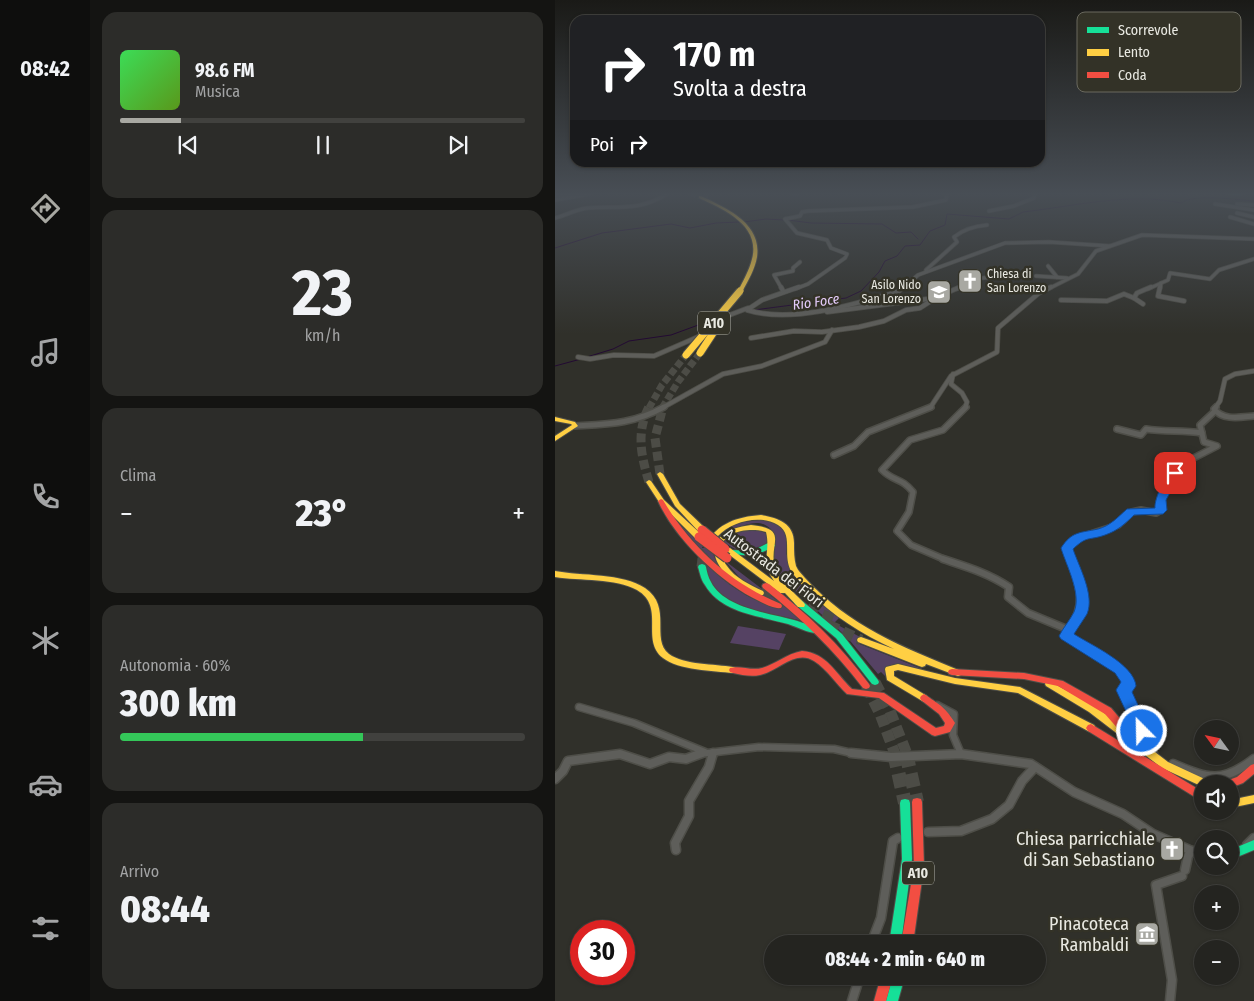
<!DOCTYPE html>
<html lang="it">
<meta charset="utf-8">
<style>
body{margin:0;font-family:"Fira Sans Condensed",sans-serif;background:#2c2c29;color:#f1f3f6;height:100vh;display:flex;flex-direction:column;font-size:19px;white-space:nowrap}
*{box-sizing:border-box;margin:0}
p{font-size:16px;color:#a3a4a5}
.icon{flex:none;width:28px;height:28px;fill:none;stroke:currentColor;stroke-width:2;stroke-linecap:round;stroke-linejoin:round}
.map{position:relative;flex:1;overflow:hidden}
.details{display:flex;flex-direction:column;gap:12px;padding:12px;background:#141412;width:465px}
.details>*{flex:none}
.top-card{position:absolute;left:15px;top:15px;width:475px;height:152px;border-radius:15px;box-shadow:0 1px 4px #0004,0 0 0 1px #41413e;background:#202124;color:#fff;overflow:hidden}
.needle{width:32px;rotate:303deg}
.fabs{position:absolute;left:639px;top:720px;display:grid;gap:10px}
.fabs a{display:grid;place-items:center;width:45px;height:45px;border-radius:50%;background:#242420;box-shadow:0 1px 4px #0004,0 0 0 1px #41413e;font-size:25px}
.speed{position:absolute;left:15px;top:920px;display:flex;gap:10px;font-size:25px;font-weight:700;text-align:center}
.speed>*{display:grid;place-content:center;width:65px;height:65px;border-radius:50%;background:#242420;box-shadow:0 1px 4px #0004,0 0 0 1px #41413e;line-height:1}
.speed .limit{border:8px solid #d22;background:#fff;color:#111}
.pin{position:absolute;display:grid;place-items:center;width:42px;height:42px;color:#fff;margin:-21px;border-radius:10px;box-shadow:0 2px 8px #0006}
.me{position:absolute;width:55px;margin:-28px;rotate:337deg;stroke-linejoin:round;filter:drop-shadow(0 0 4px #0008)}
.turn{display:flex;align-items:center;gap:18px;height:105px;padding:0 20px;font-size:22px}
.turn .icon{width:65px;height:65px;stroke-width:2.5}
.turn b{display:block;font-size:35px;line-height:42px}
.then{display:flex;align-items:center;height:48px;padding:0 20px;background:#0003;gap:10px;font-size:19px}
.big{font-size:38px;font-weight:800;line-height:1.1}
.details .card{flex:1;display:flex;flex-direction:column;justify-content:center;gap:8px;min-width:0;padding:0 18px;border-radius:15px;background:#2c2c29}
.details .dial{align-items:center;gap:0}
.dial b{font-size:65px;line-height:1}
.song{display:flex;align-items:center;gap:15px}
.cover{width:60px;height:60px;border-radius:8px;background:linear-gradient(135deg,hsl(130 70% 55%),hsl(90 70% 35%))}
.played{height:5px;border-radius:2px;background:linear-gradient(90deg,#a8a8a2 15%,#41413e 15%)}
.keys{display:flex;justify-content:space-around;direction:ltr}
.heat{display:flex;justify-content:space-between;align-items:center;font-size:28px;direction:ltr}
.charge{height:8px;border-radius:4px;background:linear-gradient(90deg,#34c759 60%,#41413e 0)}
.trip{position:absolute;left:209px;top:935px;width:282px;height:50px;border-radius:25px;background:#242420;box-shadow:0 1px 4px #0004,0 0 0 1px #41413e;font-weight:800;line-height:50px;text-align:center}
main{display:flex;flex:1;min-height:0}
.tabs{display:flex;flex-direction:column;width:90px;justify-content:space-around;align-items:center;background:#0e0e0d;color:#a3a4a5}
.tabs .icon{width:35px;height:35px}
.tabs .on{color:#a8a8a2}
.tabs b{font-size:22px;color:#f1f3f6}
.map>svg:first-child{display:block}
.green{fill:#554263}
.lines{fill:none;stroke-linecap:round;stroke-linejoin:round}
.stream{stroke:#230a33;stroke-width:1}
.highway-tunnel-far4{stroke:#4c4c46;stroke-width:5;stroke-dasharray:5 2.5;stroke-linecap:butt}
.highway-tunnel-far3{stroke:#4c4c46;stroke-width:7;stroke-dasharray:7 3;stroke-linecap:butt}
.highway-tunnel-far2{stroke:#4c4c46;stroke-width:9;stroke-dasharray:9 4.5;stroke-linecap:butt}
.highway-tunnel-far1{stroke:#4c4c46;stroke-width:11;stroke-dasharray:11 5.5;stroke-linecap:butt}
.highway-tunnel{stroke:#4c4c46;stroke-width:14;stroke-dasharray:14 7;stroke-linecap:butt}
.street-far4-casing{stroke:#4e4e48;stroke-width:4.5}
.street-far3-casing{stroke:#4e4e48;stroke-width:5.5}
.street-far2-casing{stroke:#4e4e48;stroke-width:8}
.street-far1-casing{stroke:#4e4e48;stroke-width:9}
.street-casing{stroke:#4e4e48;stroke-width:11}
.fast-casing{stroke:#4e4e48;stroke-width:2}
.slow-casing{stroke:#4e4e48;stroke-width:2}
.jam-casing{stroke:#4e4e48;stroke-width:2}
.street-far4{stroke:#5e5e5a;stroke-width:3}
.street-far3{stroke:#5e5e5a;stroke-width:4}
.street-far2{stroke:#5e5e5a;stroke-width:5}
.street-far1{stroke:#5e5e5a;stroke-width:6}
.street{stroke:#5e5e5a;stroke-width:8}
.fast{fill:#16e098;fill-rule:evenodd}
.slow{fill:#ffcf43;fill-rule:evenodd}
.jam{fill:#f24e42;fill-rule:evenodd}
.slow-bridge-casing{stroke:#4e4e48;stroke-width:9;stroke-linecap:butt}
.jam-bridge-casing{stroke:#4e4e48;stroke-width:11;stroke-linecap:butt}
.slow-bridge{stroke:#ffcf43;stroke-width:7}
.jam-bridge{stroke:#f24e42;stroke-width:9}
.route{fill:#1a73e8;stroke:#114b97}
.labels{text-anchor:middle;dominant-baseline:central;stroke-width:5;stroke-linejoin:round;paint-order:stroke}
.far-poi-label{font-size:12px;fill:#e9e9e2;stroke:#333227;text-anchor:start}
.far-water-label{font-size:14px;font-style:italic;fill:#e4cbfa;stroke:#333227}
.shield{fill:#333227;stroke:#b2b2aa;stroke-width:1}
.shield-label{font-size:14px;font-weight:bold;fill:#e9e9e2}
.street-label{font-size:15px;fill:#e9e9e2;stroke:#333227}
.near-poi-label{font-size:18px;fill:#e9e9e2;stroke:#333227;text-anchor:end}
.key{fill:#333227;stroke:#6a695f;stroke-width:1}
.key-label{font-size:14px;fill:#e9e9e2}
</style>
<main>
<nav class="tabs">
<b>08:42</b>
<svg class="icon on" aria-label="directions" viewBox="0 0 24 24"><path d="M12 3l9 9-9 9-9-9zM9 14v-3h6M13 9l2 2-2 2"/></svg>
<svg class="icon" aria-label="music" viewBox="0 0 24 24"><path d="M9 18V5l10-2v13"/><circle cx="6" cy="18" r="3"/><circle cx="16" cy="16" r="3"/></svg>
<svg class="icon" aria-label="phone" viewBox="0 0 24 24"><path d="M5 4h4l2 5-3 2q2 4 5 5l2-3 5 2v4C11 20 4 13 5 4z"/></svg>
<svg class="icon" aria-label="climate" viewBox="0 0 24 24"><path d="M12 3v18M4 7l16 10M4 17L20 7"/></svg>
<svg class="icon" aria-label="car" viewBox="0 0 24 24"><path d="M5 17H2v-5l4-1 3-4h7l3 4 3 1v5h-3M9 17h6M6 11h13"/><circle cx="7" cy="17" r="2"/><circle cx="17" cy="17" r="2"/></svg>
<svg class="icon" aria-label="filters" viewBox="0 0 24 24"><path d="M4 7h16M4 17h16"/><circle cx="9" cy="7" r="2"/><circle cx="15" cy="17" r="2"/></svg>
</nav>
<section class="details">
<div class="card">
<div class="song"><i class="cover"></i><div><b>98.6 FM</b><p>Musica</p></div></div>
<div class="played"></div>
<div class="keys"><svg class="icon" aria-label="previous" viewBox="0 0 24 24"><path d="M18 5L8 12l10 7zM5 5v14"/></svg><svg class="icon" aria-label="pause" viewBox="0 0 24 24"><path d="M8 5v14M16 5v14"/></svg><svg class="icon" aria-label="next" viewBox="0 0 24 24"><path d="M6 5l10 7-10 7zM19 5v14"/></svg></div>
</div>
<div class="card dial"><b>23</b><p>km/h</p></div>
<div class="card"><p>Clima</p>
<div class="heat"><a>−</a><b class="big">23°</b><a>+</a></div>
</div>
<div class="card"><p>Autonomia · 60%</p><b class="big">300 km</b><div class="charge"></div></div>
<div class="card"><p>Arrivo</p><b class="big">08:44</b></div>
</section>
<div class="map">
<svg width="699" height="1001" viewBox="0 0 699 1001">
<rect width="100%" height="100%" fill="#30302a"/>
<g class="green">
<path d="M212,519L232,531L231,554L265,602L284,618L279,623L307,638L302,643L380,674L339,664L330,669V676L326,672L323,674L291,636L222,575L216,557L220,535C207,511 180,529 164,538L161,536L180,523Z"/>
<path d="M122,523L149,544L147,548H153C160,553 158,557 163,564C172,578 187,587 201,594L206,590L186,579L169,560L250,622C215,610 157,614 150,567H143L144,556C167,581 189,598 221,608L224,605L193,593L176,582Z"/>
<path d="M191,528H200L212,534V544C196,555 184,554 169,542L173,536Z"/>
<path d="M183,626L231,634L224,650L175,643Z"/>
</g>
<g class="lines">
<g class="stream">
<path d="M233,220L256,223L327,224L341,233L356,232L363,239"/>
<path d="M189,222L211,219L229,220"/>
<path d="M0,248L47,233L116,224L135,228L161,223L185,222"/>
<path d="M199,310L291,298L306,291L324,272L330,261L342,256L350,246L365,245L375,231L390,225L392,214L454,219L468,212C520,206 575,192 626,203C639,193 682,200 699,201"/>
<path d="M173,317L190,311"/>
<path d="M32,357L58,349L74,341L116,335L157,320"/>
<path d="M0,366L26,359"/>
</g>
<g class="highway-tunnel-far4">
<path d="M136,194L145,197"/>
<path d="M149,194L156,197"/>
</g>
<g class="highway-tunnel-far3">
<path d="M94,408L107,385L131,355"/>
<path d="M107,408L123,382L145,353"/>
</g>
<g class="highway-tunnel-far2">
<path d="M105,474L100,438L108,407"/>
<path d="M94,482C86,456 81,432 94,407"/>
<path d="M147,560L148,553L157,547"/>
</g>
<g class="highway-tunnel-far1">
<path d="M147,567L148,559"/>
<path d="M205,593L230,602"/>
<path d="M252,609L281,620"/>
<path d="M273,625L306,640"/>
<path d="M320,682L335,711L352,754"/>
<path d="M311,686L325,714L340,754"/>
</g>
<g class="highway-tunnel">
<path d="M339,753L350,803"/>
<path d="M351,753L362,802"/>
</g>
<defs>
<g id="street-far4">
<path d="M239,194H242"/>
<path d="M0,195H17"/>
<path d="M0,200L34,194"/>
<path d="M660,204L699,210"/>
<path d="M682,204L699,205"/>
<path d="M434,211L459,206L479,198L480,194"/>
<path d="M682,213L699,217"/>
<path d="M675,217L699,224"/>
<path d="M0,218C11,215 22,209 33,208C64,206 85,211 112,194"/>
<path d="M493,266L502,277"/>
<path d="M371,270L402,242L399,237C409,229 420,226 432,225"/>
<path d="M481,276L512,278"/>
<path d="M227,289L219,275L238,271V268L245,262"/>
<path d="M240,289L253,284L290,258L292,254L276,248L272,240L242,233L230,219L245,216L247,212L253,211L358,207L391,200L392,194"/>
<path d="M347,289L363,275L450,243L494,242L555,246"/>
<path d="M402,289L427,278L458,275L459,272"/>
<path d="M493,289L523,274L541,251L587,235L699,239"/>
<path d="M593,289L613,280L615,273L655,279L664,270L699,259"/>
<path d="M605,289L606,283"/>
</g>
<g id="street-far3">
<path d="M226,287L228,291"/>
<path d="M244,287L207,300L192,310C237,324 300,304 344,291L348,287"/>
<path d="M605,287L603,296L629,301"/>
<path d="M579,298L588,304"/>
<path d="M506,300L552,301L569,294L579,298L582,293L596,287"/>
<path d="M272,312L380,298L405,287"/>
<path d="M163,326L172,316L193,308"/>
<path d="M196,338L239,331L267,332L304,327L329,321L351,310L365,308L379,299"/>
<path d="M23,357L35,359L59,355L99,356L145,336"/>
<path d="M398,374L396,384L407,393L412,402L410,408"/>
<path d="M107,408L168,374L207,366L270,342L277,330"/>
<path d="M375,408L396,376L442,352L443,328L484,293L496,287"/>
<path d="M660,408L665,401L670,379L680,374L699,371"/>
</g>
<g id="street-far2">
<path d="M661,407L659,409C668,421 686,417 699,416"/>
<path d="M20,426C54,424 78,424 109,407"/>
<path d="M562,429L586,435L591,429C610,432 628,430 647,433"/>
<path d="M279,455L299,446L313,432L376,407"/>
<path d="M391,560L356,545L342,531L354,512L358,492C346,477 339,482 327,470L355,440L388,430L411,407"/>
<path d="M516,560L512,548L523,538L563,525L577,512L586,510L601,513L606,510L605,500L627,464L662,446L649,442L645,425L659,412"/>
</g>
<g id="street-far1">
<path d="M388,559C412,567 433,573 454,587L453,597L473,613L514,630L511,636C532,647 566,661 573,686L569,690L570,694L599,753"/>
<path d="M514,630C532,603 525,587 515,559"/>
<path d="M382,705L399,714L398,735L406,754"/>
<path d="M24,707L79,723L150,752"/>
<path d="M64,754H66"/>
<path d="M144,754L204,747L279,749L301,754"/>
<path d="M399,754H408"/>
</g>
<g id="street">
<path d="M296,753L336,757L406,754L476,764L519,792L568,814L598,834L637,851L648,852"/>
<path d="M618,764C653,779 667,784 699,759"/>
<path d="M0,779L8,771L13,761L65,754L95,764L114,757L131,759L147,753"/>
<path d="M373,832L406,831L437,819L454,805L467,781L480,767"/>
<path d="M692,845L699,838"/>
<path d="M121,850L120,843L134,816V801L154,767L158,753"/>
<path d="M630,870L633,856L637,851"/>
<path d="M316,944L326,918L338,841L343,838"/>
<path d="M297,1001L305,976"/>
<path d="M615,1001L617,980L601,885L627,876"/>
</g>
<g id="fast">
<path d="M672,194H687L685,195Z"/>
<path d="M213,543H216L220,545L219,547L198,556L177,554L173,552L177,550L197,551Z"/>
<path d="M147,564L150,565L151,567C152,572 153,577 156,582C169,608 214,613 239,620C248,623 258,625 264,631L263,633C255,634 242,627 233,624C205,616 166,613 150,585C146,580 145,573 143,567L144,565Z"/>
<path d="M243,599L246,600L287,634L323,680L324,682L323,684L320,685L317,684L281,638L240,604L239,602L240,600Z"/>
<path d="M350,799L354,800L355,803L357,859L346,944H334L347,859L345,803L346,800Z"/>
<path d="M699,840V850L675,860V850Z"/>
<path d="M338,976H350L343,1001H331Z"/>
</g>
<g id="slow">
<path d="M144,196H146C171,208 207,223 202,257C200,269 193,281 187,292L183,291C188,281 194,271 197,259C206,225 168,209 144,198Z"/>
<path d="M0,417L20,422L23,426L0,441V436L17,425L16,424L0,421Z"/>
<path d="M105,472L108,474L125,504L150,528L151,530L150,532H144L120,506L102,474Z"/>
<path d="M94,480L96,481L109,500L147,535L148,537L147,539H141L104,502L91,482Z"/>
<path d="M206,515C223,518 239,523 239,543C239,551 239,559 241,566C243,571 247,574 250,578C294,626 347,647 406,671L407,673L406,675L403,676L400,675L371,664L370,666L367,667L364,666L303,642L302,640L303,638L306,637L339,649C307,634 278,616 253,591C247,585 241,578 236,571C227,554 239,535 223,525C205,514 177,521 163,536C161,539 159,543 157,546H154L150,544C164,523 181,517 206,515Z"/>
<path d="M196,525C237,529 211,545 221,570C226,583 240,593 249,603L250,605L249,607H243L230,593H225L168,550L172,548H175L219,581C205,560 216,552 211,532C195,527 161,531 167,555C168,559 169,563 172,566C180,578 195,585 208,591L209,593L208,595C201,596 195,592 190,588C152,568 145,531 196,525Z"/>
<path d="M0,571C26,576 68,573 90,588C118,607 95,639 114,654C129,665 160,664 178,667L181,668L182,670L181,672L178,673C159,671 123,670 108,658C85,640 111,607 82,590C61,578 25,581 0,577Z"/>
<path d="M343,664L400,678L465,687L539,725L541,728L539,731L536,732L533,731L463,693L400,684L343,670L339,671V676L372,696L373,698L372,700L369,702L332,680L330,669L331,667Z"/>
<path d="M494,681L540,706L613,762L654,781L656,784H648V787L607,768L534,712L491,686L490,684L491,682Z"/>
<path d="M699,795V803L675,808V800Z"/>
</g>
<g id="jam">
<path d="M106,499L108,500C135,546 176,584 226,604L227,606L226,608C219,609 210,604 204,601C166,583 120,539 103,501Z"/>
<path d="M211,583L214,584C252,613 285,645 314,684L315,686L314,688L311,689L308,688C279,650 246,618 208,588L207,586L208,584Z"/>
<path d="M247,651C272,653 280,673 297,689L329,693L381,728L389,726L390,723L384,714L366,700L365,698L366,696L369,694L372,696C385,705 391,708 400,723L395,732L380,736L377,735L324,698L292,694C281,684 272,669 259,661C241,649 223,671 205,675C196,677 187,675 178,673L175,672L174,670L175,668C185,665 196,671 207,668C221,664 231,654 247,651Z"/>
<path d="M397,669L469,673L508,681L556,708L586,743L584,746L581,747L578,746L550,714L503,686L469,679L397,675L394,674L393,672L394,670Z"/>
<path d="M536,724L648,792V802L533,731L531,728L533,725Z"/>
<path d="M699,764V774L688,783L675,788V784H669L671,781L682,777L696,765Z"/>
<path d="M362,798L366,799L367,802L369,866L358,944H346L359,866L357,802L358,799Z"/>
<path d="M326,976H338L331,1001H319Z"/>
</g>
</defs>
<use href="#street-far4" class="street-far4-casing"/>
<use href="#street-far3" class="street-far3-casing"/>
<use href="#street-far2" class="street-far2-casing"/>
<use href="#street-far1" class="street-far1-casing"/>
<use href="#street" class="street-casing"/>
<use href="#fast" class="fast-casing"/>
<use href="#slow" class="slow-casing"/>
<use href="#jam" class="jam-casing"/>
<use href="#street-far4" class="street-far4"/>
<use href="#street-far3" class="street-far3"/>
<use href="#street-far2" class="street-far2"/>
<use href="#street-far1" class="street-far1"/>
<use href="#street" class="street"/>
<use href="#fast" class="fast"/>
<use href="#slow" class="slow"/>
<use href="#jam" class="jam"/>
<defs>
<g id="slow-bridge">
<path d="M145,353L164,324"/>
<path d="M131,355L185,291"/>
</g>
<g id="jam-bridge">
<path d="M147,530L170,549"/>
<path d="M144,537L172,558"/>
</g>
</defs>
<use href="#slow-bridge" class="slow-bridge-casing"/>
<use href="#jam-bridge" class="jam-bridge-casing"/>
<use href="#slow-bridge" class="slow-bridge"/>
<use href="#jam-bridge" class="jam-bridge"/>
</g>
<linearGradient id="sky" x2="0" y2="1"><stop stop-color="#1a1a17"/><stop offset="0.58" stop-color="#484e55"/><stop offset="1" stop-color="#484e55" stop-opacity="0"/></linearGradient>
<rect width="699" height="334" fill="url(#sky)"/>
<path class="route" d="M620,469L626,473L611,500L612,510L608,514L579,515C570,524 562,531 550,535C533,541 533,535 518,549C524,567 540,595 532,614C528,621 523,627 519,634C536,645 579,664 581,686L577,692L595,731L593,735L587,737L582,735L561,690L566,682L560,673L506,639L504,636C508,628 515,620 519,612C527,594 511,565 506,548C517,531 525,533 543,529C555,526 563,517 572,509L600,508C599,499 611,472 620,469Z"/>
<defs>
<symbol id="church-square" viewBox="-11 -11 22 22"><rect x="-9" y="-9" width="18" height="18" rx="4" fill="#a8a8a2" stroke="#333227"/><path d="M-1.2-6h2.4v3.5h3.3v2.4h-3.3V6h-2.4V-.1h-3.3v-2.4h3.3Z" fill="#fff"/></symbol>
<symbol id="school-square" viewBox="-11 -11 22 22"><rect x="-9" y="-9" width="18" height="18" rx="4" fill="#a8a8a2" stroke="#333227"/><path d="M0-5L7-2L0 1L-7-2ZM-4 1L0 2.5L4 1V4Q0 6-4 4Z" fill="#fff"/></symbol>
<symbol id="museum-square" viewBox="-11 -11 22 22"><rect x="-9" y="-9" width="18" height="18" rx="4" fill="#a8a8a2" stroke="#333227"/><path d="M0-6L6-3V-2H-6V-3ZM-5-1h2V3h-2ZM-1-1h2V3h-2ZM3-1h2V3H3ZM-6 4H6V6H-6Z" fill="#fff"/></symbol>
</defs>
<g fill-rule="evenodd">
<use href="#church-square" x="401" y="267" width="28" height="28"/>
<use href="#school-square" x="370" y="278" width="28" height="28"/>
<use href="#church-square" x="603" y="835" width="28" height="28"/>
<use href="#museum-square" x="578" y="920" width="28" height="28"/>
</g>
<g class="labels">
<g class="far-poi-label">
<text x="432" y="274">Chiesa di<tspan x="432" dy="14">San Lorenzo</tspan></text>
<text x="366" y="285" text-anchor="end">Asilo Nido<tspan x="366" dy="14">San Lorenzo</tspan></text>
</g>
<g class="far-water-label">
<text transform="translate(261 302) rotate(-8)">Rio Foce</text>
</g>
<g class="shield">
<rect x="143" y="311.5" width="32" height="23" rx="4"/>
<rect x="347" y="861.5" width="32" height="23" rx="4"/>
</g>
<g class="shield-label">
<text x="159" y="323">A10</text>
<text x="363" y="873">A10</text>
</g>
<g class="street-label">
<text transform="translate(219 568) rotate(37)">Autostrada dei Fiori</text>
</g>
<g class="near-poi-label">
<text x="600" y="839">Chiesa parricchiale<tspan x="600" dy="21">di San Sebastiano</tspan></text>
<text x="574" y="924">Pinacoteca<tspan x="574" dy="21">Rambaldi</tspan></text>
</g>
</g>
<rect x="522" y="12" width="164" height="80" rx="8" class="key"/>
<rect x="532" y="27" width="22" height="6" fill="#16e098"/>
<rect x="532" y="49" width="22" height="7" fill="#ffcf43"/>
<rect x="532" y="72" width="22" height="6" fill="#f24e42"/>
<g class="key-label">
<text x="563" y="35">Scorrevole</text>
<text x="563" y="57">Lento</text>
<text x="563" y="80">Coda</text>
</g>
</svg>
<div class="fabs">
<a><svg class="needle" viewBox="-14 -14 28 28"><path d="M0-13l5 13h-10z" fill="#e53935"/><path d="M0 13l5-13h-10z" fill="#a3a4a5"/></svg></a>
<a><svg class="icon" aria-label="sound" viewBox="0 0 24 24"><path d="M4 9h4l5-4v14l-5-4H4zM17 9q2 3 0 6"/></svg></a>
<a><svg class="icon" aria-label="search" viewBox="0 0 24 24"><circle cx="10" cy="10" r="6"/><path d="M15 15l6 6"/></svg></a>
<a>+</a>
<a>−</a>
</div>
<div class="speed"><div class="limit">30</div></div>
<div class="pin" style="left:620px;top:473px;background:#d93025"><svg class="icon" aria-label="arrive" viewBox="0 0 24 24"><path d="M6 21V4h12l-3 4 3 4H6"/></svg></div>
<svg class="me" style="left:587px;top:731px" viewBox="-20 -20 40 40"><circle r="17" fill="#1a73e8" stroke="#fff" stroke-width="3"/><path d="M0-11L8 9 0 5-8 9z" fill="#fff"/></svg>
<div class="trip">08:44 · 2 min · 640 m</div>
<div class="top-card">
<div class="turn"><svg class="icon" aria-label="right" viewBox="0 0 24 24"><path d="M7 20v-9h11M14 6l5 5-5 5"/></svg><div><b>170 m</b>Svolta a destra</div></div>
<div class="then">Poi<svg class="icon" aria-label="right" viewBox="0 0 24 24"><path d="M7 20v-9h11M14 6l5 5-5 5"/></svg></div>
</div>
</div>
</main>
